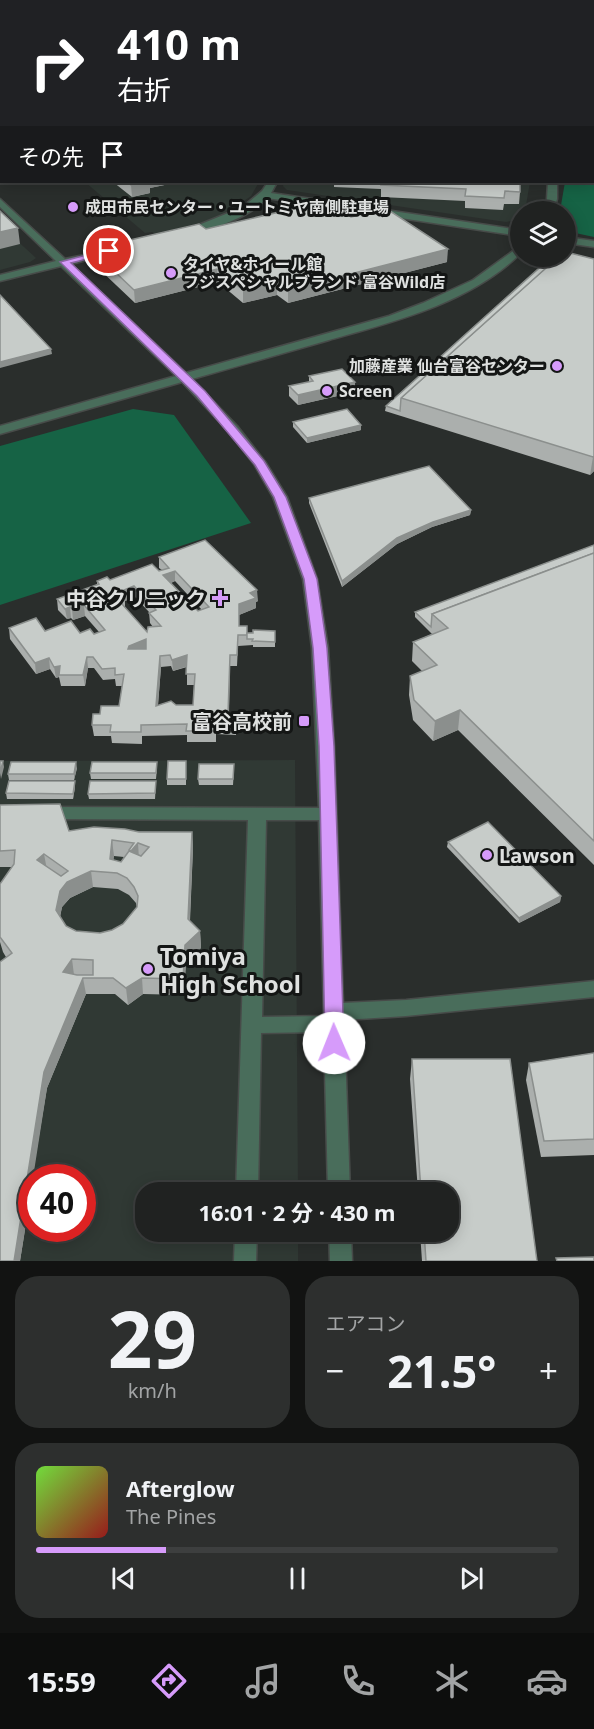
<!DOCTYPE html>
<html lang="ja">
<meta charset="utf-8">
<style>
body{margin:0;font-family:"Noto Sans","Noto Sans JP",sans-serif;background:#2d2f2e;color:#f1f3f6;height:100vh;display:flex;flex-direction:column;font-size:22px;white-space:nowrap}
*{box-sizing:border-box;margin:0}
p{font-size:20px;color:#a2a4a5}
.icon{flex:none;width:33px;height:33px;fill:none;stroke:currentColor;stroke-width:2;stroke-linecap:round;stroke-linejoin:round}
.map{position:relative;height:1261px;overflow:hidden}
.panel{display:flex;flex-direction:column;gap:15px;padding:15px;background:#121312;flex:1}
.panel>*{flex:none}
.banner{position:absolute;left:0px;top:0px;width:594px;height:183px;box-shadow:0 3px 15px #0003,0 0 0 2px #3d3f3f;background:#202124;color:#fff;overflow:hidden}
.fabs{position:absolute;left:510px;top:201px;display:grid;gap:12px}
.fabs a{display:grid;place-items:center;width:66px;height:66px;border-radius:50%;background:#202221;box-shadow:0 3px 15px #0003,0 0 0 2px #3d3f3f;font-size:30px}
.speed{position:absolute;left:18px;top:1164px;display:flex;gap:12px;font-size:30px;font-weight:700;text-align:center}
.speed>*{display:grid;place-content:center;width:78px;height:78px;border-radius:50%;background:#202221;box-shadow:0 3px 15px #0003,0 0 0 2px #3d3f3f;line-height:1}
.speed .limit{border:9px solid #d22;background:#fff;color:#111}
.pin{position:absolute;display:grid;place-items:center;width:51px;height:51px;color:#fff;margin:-26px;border:3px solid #fff;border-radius:50%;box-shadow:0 2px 6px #0007}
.me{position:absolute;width:66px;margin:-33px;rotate:359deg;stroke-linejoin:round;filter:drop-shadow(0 0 4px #0008)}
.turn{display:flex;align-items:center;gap:21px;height:126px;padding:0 18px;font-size:27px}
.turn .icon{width:78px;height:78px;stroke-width:2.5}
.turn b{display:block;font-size:42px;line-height:51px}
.then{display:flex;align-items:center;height:57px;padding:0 18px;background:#0003;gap:12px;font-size:22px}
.big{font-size:45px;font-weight:700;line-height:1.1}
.panel .widget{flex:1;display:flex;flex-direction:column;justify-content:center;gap:9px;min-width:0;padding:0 21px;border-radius:24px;background:#2d2f2e}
.panel .dial{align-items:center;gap:0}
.dial b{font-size:78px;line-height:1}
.song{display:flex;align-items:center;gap:18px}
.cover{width:72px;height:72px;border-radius:9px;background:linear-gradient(135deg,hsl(100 70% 55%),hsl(0 70% 35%))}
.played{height:6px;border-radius:3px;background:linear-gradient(90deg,#d69bfa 25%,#3d3f3f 25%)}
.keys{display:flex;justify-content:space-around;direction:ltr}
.heat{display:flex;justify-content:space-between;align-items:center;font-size:33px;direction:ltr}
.panel .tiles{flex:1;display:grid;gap:15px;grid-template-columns:1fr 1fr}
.widget:last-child{grid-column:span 2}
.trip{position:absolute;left:135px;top:1182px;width:324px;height:60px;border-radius:24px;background:#202221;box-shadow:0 3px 15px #0003,0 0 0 2px #3d3f3f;font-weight:700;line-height:60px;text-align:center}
.menu{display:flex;height:96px;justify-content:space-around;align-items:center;background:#0d0e0d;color:#a2a4a5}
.menu .icon{width:42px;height:42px}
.menu .current{color:#d69bfa}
.menu b{font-size:27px;color:#f1f3f6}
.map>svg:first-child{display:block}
.built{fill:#303934;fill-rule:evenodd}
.green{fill:#166345}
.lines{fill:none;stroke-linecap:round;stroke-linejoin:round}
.minor-casing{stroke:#474b49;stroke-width:3}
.minor{fill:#496d5b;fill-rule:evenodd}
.wall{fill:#abafad;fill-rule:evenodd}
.shaded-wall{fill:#8b8f8d}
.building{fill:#c7ccc9;stroke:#8b8f8d;stroke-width:1.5;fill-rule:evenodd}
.route{fill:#d69bfa;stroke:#8b65a2;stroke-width:1.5}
.poi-dot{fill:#d69bfa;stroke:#141615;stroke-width:2}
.labels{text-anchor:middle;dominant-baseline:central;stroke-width:6;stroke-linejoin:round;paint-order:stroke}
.far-poi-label{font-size:16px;font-weight:bold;fill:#dfe1e0;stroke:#141615;text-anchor:start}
.poi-label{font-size:20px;font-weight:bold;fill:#dfe1e0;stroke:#141615;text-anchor:end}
.near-poi-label{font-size:24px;font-weight:bold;fill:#dfe1e0;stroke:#141615;text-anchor:start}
</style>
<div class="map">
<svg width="594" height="1261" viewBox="0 0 594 1261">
<rect width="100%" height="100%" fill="#2a2e2c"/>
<g class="built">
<path d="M85,182H259L251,196L231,210L201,223L155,234L152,232L145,233Z"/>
<path d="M284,182H530L525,211L520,212V219L506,222L287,190L283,186Z"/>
<path d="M0,225L36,258L30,262L0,270Z"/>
<path d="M295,760L298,1192H146V1232H298V1261H0V761ZM32,1178H82V1228H32Z"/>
</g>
<g class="green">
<path d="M593,155L594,156V237L566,231V212L560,211L565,182H592Z"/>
<path d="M133,409L174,415L251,523L0,605V446Z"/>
</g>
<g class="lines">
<defs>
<g id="minor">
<path d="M406,0L419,2H407Z"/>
<path d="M427,0H436L426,2Z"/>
<rect x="592" y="9" width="2" height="4"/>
<rect x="0" y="137" width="2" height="6"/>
<path d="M268,182H277L271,193L520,230V236L267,198C246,220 212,229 184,236L179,233L243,207L262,191Z"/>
<path d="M548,182H557V199L553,212H543L547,199Z"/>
<path d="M0,199L65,259L118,248V252L71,264L186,373L389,316L423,303L473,280L520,246V254C469,303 396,321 329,340C284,353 238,366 192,379L237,426L266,463L287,497L317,579L328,648L334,746L343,1003L406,1000L594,981V997L406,1016L344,1020L350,1192H328L324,1032L261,1033L258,1192H236L248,820L43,819L37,817L34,813L37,809L43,807L319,808L312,648L303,579L273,497L254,464L229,432L182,382L0,434V426L176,376L61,266L0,281V275L56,261L0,207ZM266,820H319L324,1016L262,1017Z"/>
<path d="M566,237L594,241V247L566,243Z"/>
<path d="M235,1232H257L256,1261H234Z"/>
<path d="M329,1232H351L352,1261H330Z"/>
</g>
</defs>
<use href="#minor" class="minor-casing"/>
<use href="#minor" class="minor"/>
</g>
<g class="wall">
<path d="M489,0H581L578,2H489Z"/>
<path d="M113,182H179L150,188V193L132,197Z"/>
<path d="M334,182H520V192L519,204H504L503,210L465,208V201L381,197V189L334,187Z"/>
<path d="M351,217L447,262L288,303L277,295L243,303L218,282L135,303L97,267L96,254L104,252V246L206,229Z"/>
<path d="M594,259V471L590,475L385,411L386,406Z"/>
<path d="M309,376L355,382V392L298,405L289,396V386L309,382Z"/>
<path d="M293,422L361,425V430L307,443L293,427Z"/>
<path d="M309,498L471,510L470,515L432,527L397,544L342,587L309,503Z"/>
<path d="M594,545V865L458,730L433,741L413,720L409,695L410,676L422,671L412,661L413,642L432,634L415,617V612Z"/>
<path d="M159,557L258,601L256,602V608L239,615V626H247V633L275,631V647H253V645L238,646L237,666H230L229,714H236V735L216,734V742H187V735L142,736V744L112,743L111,736H94L92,725L100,714L119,706L122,686H116L115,679L103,680L94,668H88L85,686H61L59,677L56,678L50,669L36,674L10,639L9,628L94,634L99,632L85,616L73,620L71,618L67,619L58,610L57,599L97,585V581L110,580L162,570L159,568ZM175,581L202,610L198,611L171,583ZM135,597L149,612L150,623L153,627L147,632L123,606H125V601ZM171,666L173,671L187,667V685H194L193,705H158L161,667Z"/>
<path d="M186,761V785H167V779Z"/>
<path d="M77,768L74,780H9L8,774Z"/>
<path d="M157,768L156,779H91L90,773Z"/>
<path d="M234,770L233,785H199L198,779Z"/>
<path d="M75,781V787L73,799H7L6,793Z"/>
<path d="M156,781L155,799H89L88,794Z"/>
<path d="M0,805L69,831L192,832L193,848L190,921L200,931L201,948L186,961L184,995L143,994L128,1005L115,994H86L47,1088L32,1178V1186L20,1261H0L6,957L3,952L0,942V884L12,867H0ZM114,856L124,857L121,862L113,860ZM93,887L118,889L129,895L136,903L137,907L123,924L112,930L100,933L76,931L66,926L60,917L62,907L70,898Z"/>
<path d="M448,842L561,896L560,902L519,923L447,847Z"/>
<path d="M594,1053V1155L541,1157L526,1080L529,1063Z"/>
<path d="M412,1059L537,1261H422L420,1232H448V1192H418L410,1079Z"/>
</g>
<g class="shaded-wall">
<rect x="546" y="0" width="17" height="2"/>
<path d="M2,3V14H0V4Z"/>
<path d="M145,182H179L150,188V193L132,197L131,185Z"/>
<path d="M18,228L20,244L0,249V232Z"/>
<path d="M448,249L447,262L288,303V290Z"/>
<path d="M217,269L218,282L135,303L134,290Z"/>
<path d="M277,281V295L243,303V290Z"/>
<path d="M51,349L52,354L0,368V362Z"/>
<path d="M355,382V392L298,405V395Z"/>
<path d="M361,425V430L307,443V438Z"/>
<path d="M594,456V471L590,475L593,457Z"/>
<path d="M471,510L470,515L432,527L397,544L342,587V581L397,538L433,522Z"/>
<path d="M175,571V581L164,586L163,575Z"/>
<path d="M134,586L135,597L125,601V606L124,590Z"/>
<path d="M257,590L258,601L256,602V608L239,615V637V604L250,593Z"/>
<path d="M84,605L85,616L73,620L72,609Z"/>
<path d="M70,607L71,618L67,619L65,609Z"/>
<path d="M146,639L147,650L128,649L129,646Z"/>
<path d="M187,655L188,666L173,671L172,660Z"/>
<path d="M160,656L161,667L157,717L156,706Z"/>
<path d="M87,657L88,668L85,686L83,675Z"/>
<path d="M49,658L50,669L36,674L35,663Z"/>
<path d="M60,666L59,677L56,678L54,667Z"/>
<path d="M460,710L458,730L433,741L435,721Z"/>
<path d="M3,761L4,767L1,779L0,773Z"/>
<path d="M76,762L77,768L74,780V774Z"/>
<path d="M75,781V787L73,799V794Z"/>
<path d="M192,832L193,848L189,935L188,919Z"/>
<path d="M112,840L114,856L112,873L110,859Z"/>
<path d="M138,843L139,859L131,851Z"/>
<path d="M44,854L47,870L37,860Z"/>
<path d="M91,871L93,887L70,898L62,907L58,926L56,910L60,891L67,882Z"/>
<path d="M561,896L560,902L519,923V918Z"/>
<path d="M200,931L201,948L186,961L184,995L183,979L185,945Z"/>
<path d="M72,959L74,975L63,972Z"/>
<path d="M83,978L86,994L47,1088L33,1178H32V1186L20,1261H14L44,1072Z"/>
<path d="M142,978L143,994L128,1005L126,988Z"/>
</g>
<g class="building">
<path d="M0,0H32L19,2H2V3L0,4Z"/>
<path d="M127,182H146L131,185Z"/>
<path d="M382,182H520V192L505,191L504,198L465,196L466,189L381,185Z"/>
<path d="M327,201L351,217L387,209L448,249L288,290L277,281L243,290L217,269L134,290L96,254L109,251L104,246L199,224L206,229Z"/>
<path d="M0,211L18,228L0,232Z"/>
<path d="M566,252L594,259V456L593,457L401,398L559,256H566Z"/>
<path d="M555,260L401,398L400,411L386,406L547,261Z"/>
<path d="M0,295L51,349L0,362Z"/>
<path d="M342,369L355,382L298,395L289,386L313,381L309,376Z"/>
<path d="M347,409L361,425L307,438L293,422Z"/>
<path d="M429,466L471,510L433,522L397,538L342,581L309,498Z"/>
<path d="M205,540L257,590L250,593L256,598L239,604V626H247V635H238L237,655H230L228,714H236L235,724L215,723V731H186L187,724L141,725V732H110L111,725H92L93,714H100L101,706H119L124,674L115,675V668L102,669L93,657H87L83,675H59L60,666L54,667L49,658L35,663L9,628L36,618L45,631L71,621L80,633L90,629L94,634L105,630L84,605L72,609L70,607L65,609L57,599L99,584L97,581L107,577L110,580L152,564L159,571L169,568L159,557ZM175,571L209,607L198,611L163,575ZM134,586L156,610L149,613L161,626L148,627L147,632L113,594L124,595V590ZM146,639V649H128L129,646ZM170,655L172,660L187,655L186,674H195L193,705H176L171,701L156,706L160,656Z"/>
<path d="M594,545V553L432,614L431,627L415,612Z"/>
<path d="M594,553V841L460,710L435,721L414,700L410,676L437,665L413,642L448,628L432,614Z"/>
<path d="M253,630L275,631V642L252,641L253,639H247V633H253Z"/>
<path d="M0,761H3L0,773Z"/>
<path d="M168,761H186V779H167Z"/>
<path d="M11,762H76L74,774H8Z"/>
<path d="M92,762H157L156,773H90Z"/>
<path d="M199,764H234L233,779H198Z"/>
<path d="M9,781H75L73,794L6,793Z"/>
<path d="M90,781H156L155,793L88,794Z"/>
<path d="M60,804L69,831L94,827L125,829L139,832H192L188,919L200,931L185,945L183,979L142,978L126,988L113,978H83L44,1072L14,1261H0V962L12,953L0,937V884L14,864L15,850L0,851V805ZM112,840L134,843L129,850L131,851L138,843L149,847L141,856L129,851L121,862L110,859ZM44,854L68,871L61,876L37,860ZM91,871L117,873L127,878L134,887L138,896L137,907L123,924L112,930L100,933L76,931L66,926L56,910L60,891L67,882ZM72,959L93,960V975H77L63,972Z"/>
<path d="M488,822L561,896L519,918L448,842Z"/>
<path d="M594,1053V1139L544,1141L529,1063Z"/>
<path d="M412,1059H510L537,1261H426L424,1232H448V1192H421Z"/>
<path d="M594,1257V1261H557L556,1258Z"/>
</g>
<path class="route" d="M109,249L114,251L112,253L71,263L205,391L264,461L286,497L317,579L327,648L334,746L344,1043L341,1049L334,1051L328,1049L325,1043L319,746L313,648L304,579L274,497L255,465L197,396L60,262Z"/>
<g class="poi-dot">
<circle cx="73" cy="207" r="6"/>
<circle cx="171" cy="273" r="6"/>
<circle cx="557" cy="366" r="6"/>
<circle cx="327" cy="391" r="6"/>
<path d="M217 589h6v6h6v6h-6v6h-6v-6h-6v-6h6z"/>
<rect x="298" y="715" width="12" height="12" rx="3"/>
<circle cx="487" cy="855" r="6"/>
<circle cx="148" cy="969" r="6"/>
</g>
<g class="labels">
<g class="far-poi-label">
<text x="85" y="207">成田市民センター・ユートミヤ南側駐車場</text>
<text x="183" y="264">タイヤ&amp;ホイール館<tspan x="183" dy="18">フジスペシャルブランド 富谷Wild店</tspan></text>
<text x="545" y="366" text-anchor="end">加藤産業 仙台富谷センター</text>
<text x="339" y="391">Screen</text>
</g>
<g class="poi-label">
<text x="206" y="598">中谷クリニック</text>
<text x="292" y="721">富谷高校前</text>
<text x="499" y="855" text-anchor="start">Lawson</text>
</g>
<g class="near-poi-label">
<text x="160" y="955">Tomiya<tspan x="160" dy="28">High School</tspan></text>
</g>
</g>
</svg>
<div class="fabs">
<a><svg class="icon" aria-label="layers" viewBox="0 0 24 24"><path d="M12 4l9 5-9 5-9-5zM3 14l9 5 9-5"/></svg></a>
</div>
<div class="speed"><div class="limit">40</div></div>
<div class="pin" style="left:109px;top:251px;background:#d93025"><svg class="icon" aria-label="arrive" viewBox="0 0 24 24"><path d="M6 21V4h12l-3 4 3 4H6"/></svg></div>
<svg class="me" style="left:334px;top:1043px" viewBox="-20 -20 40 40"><circle r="19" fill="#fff"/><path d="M0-13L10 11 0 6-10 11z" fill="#d69bfa"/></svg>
<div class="trip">16:01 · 2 分 · 430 m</div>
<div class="banner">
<div class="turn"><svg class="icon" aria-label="right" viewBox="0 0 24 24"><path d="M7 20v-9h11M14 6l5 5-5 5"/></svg><div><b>410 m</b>右折</div></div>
<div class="then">その先<svg class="icon" aria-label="arrive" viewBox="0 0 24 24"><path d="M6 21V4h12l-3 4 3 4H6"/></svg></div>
</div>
</div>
<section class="panel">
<div class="tiles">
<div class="widget dial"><b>29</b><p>km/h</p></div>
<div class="widget"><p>エアコン</p>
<div class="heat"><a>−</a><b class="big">21.5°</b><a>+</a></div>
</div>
<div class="widget">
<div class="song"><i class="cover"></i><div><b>Afterglow</b><p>The Pines</p></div></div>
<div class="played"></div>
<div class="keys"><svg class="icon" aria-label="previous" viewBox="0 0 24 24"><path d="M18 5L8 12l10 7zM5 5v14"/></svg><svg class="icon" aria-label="pause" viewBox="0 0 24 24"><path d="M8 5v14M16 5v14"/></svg><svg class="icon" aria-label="next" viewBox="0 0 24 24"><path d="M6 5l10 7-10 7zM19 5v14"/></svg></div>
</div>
</div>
</section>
<nav class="menu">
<b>15:59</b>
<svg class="icon current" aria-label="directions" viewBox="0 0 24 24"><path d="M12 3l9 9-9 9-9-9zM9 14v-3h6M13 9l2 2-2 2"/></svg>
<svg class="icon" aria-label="music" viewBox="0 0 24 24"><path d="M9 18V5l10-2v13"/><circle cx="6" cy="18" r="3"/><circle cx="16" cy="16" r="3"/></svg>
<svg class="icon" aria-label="phone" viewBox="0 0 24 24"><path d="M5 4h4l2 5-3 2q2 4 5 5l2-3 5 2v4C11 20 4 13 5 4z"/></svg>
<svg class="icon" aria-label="climate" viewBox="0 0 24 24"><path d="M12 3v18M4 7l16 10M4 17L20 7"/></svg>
<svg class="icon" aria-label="car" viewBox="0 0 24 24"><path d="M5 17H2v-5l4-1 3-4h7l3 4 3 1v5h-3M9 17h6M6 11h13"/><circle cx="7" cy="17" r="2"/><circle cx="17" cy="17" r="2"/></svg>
</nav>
